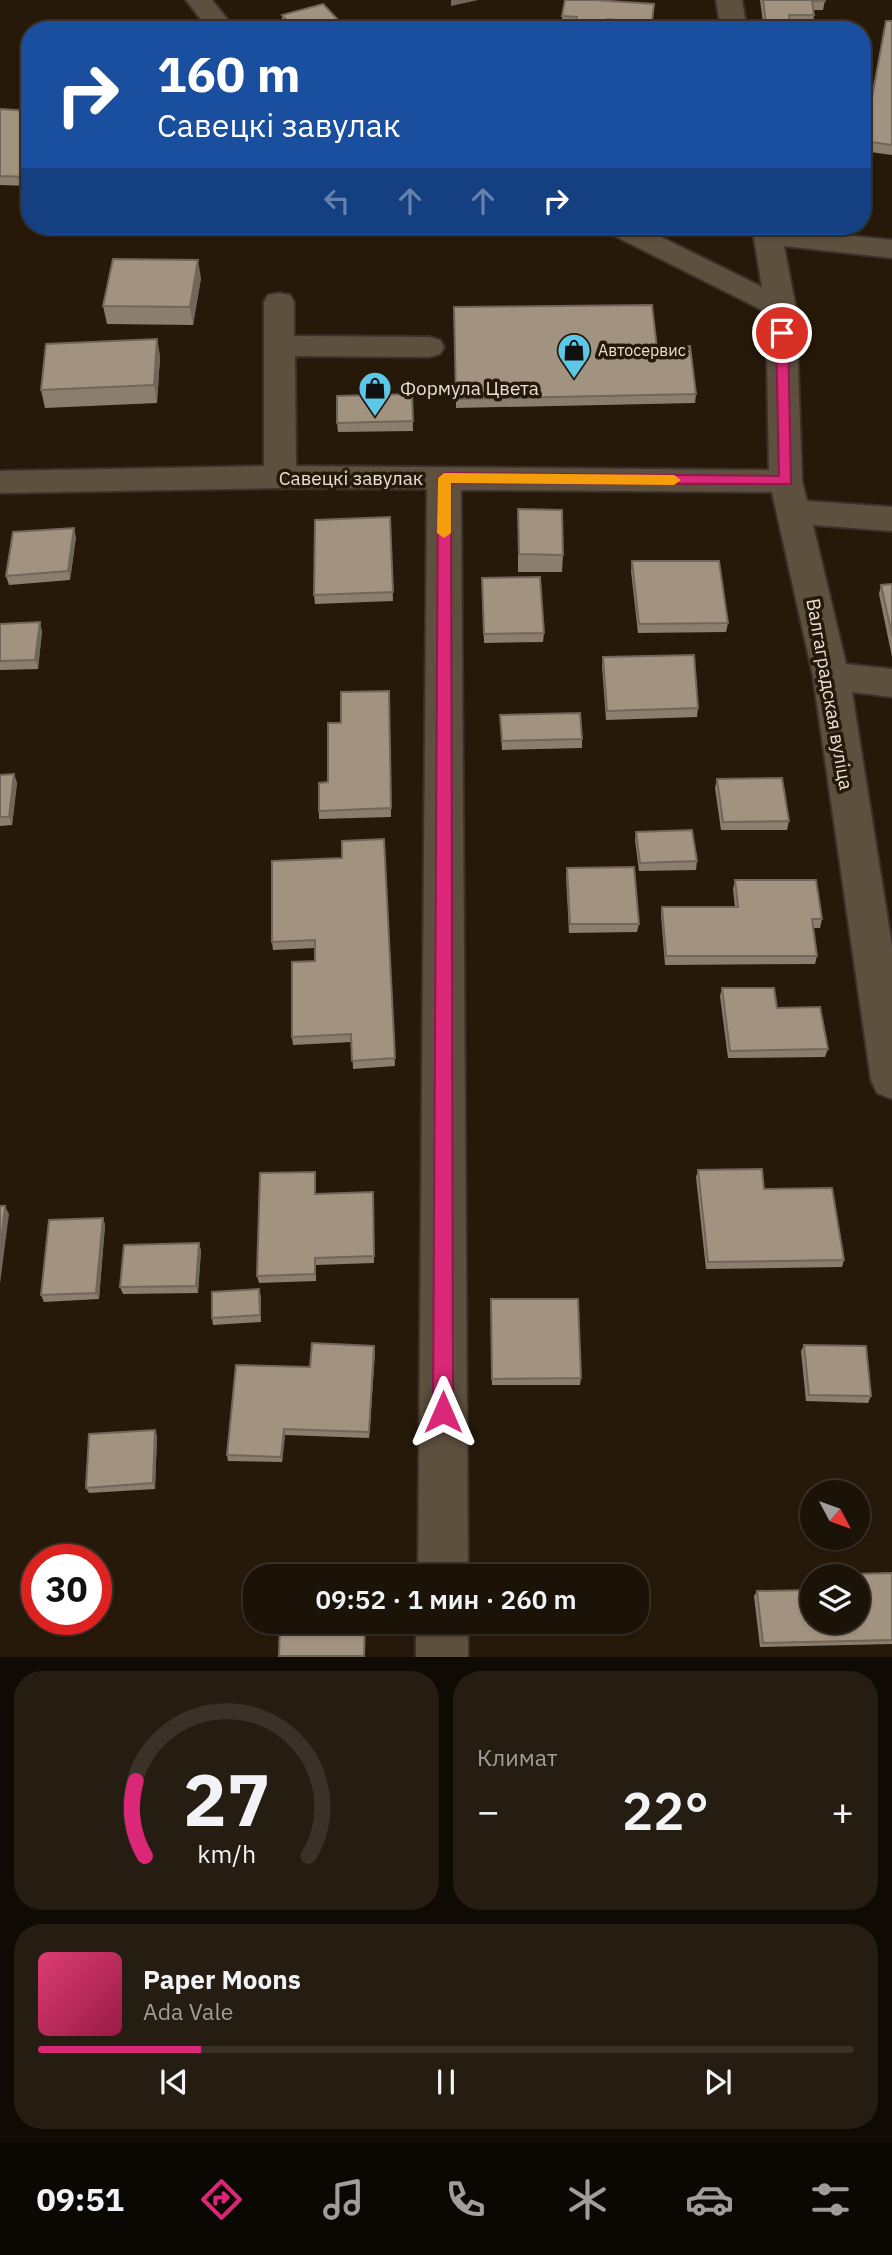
<!DOCTYPE html>
<html lang="ru">
<meta charset="utf-8">
<style>
body{margin:0;font-family:"IBM Plex Sans",sans-serif;background:#251c12;color:#f1f3f6;height:100vh;display:flex;flex-direction:column;font-size:26px;white-space:nowrap}
*{box-sizing:border-box;margin:0}
p{font-size:23px;color:#a09e9c}
.icon{flex:none;width:38px;height:38px;fill:none;stroke:currentColor;stroke-width:2;stroke-linecap:round;stroke-linejoin:round}
.map{position:relative;height:1657px;overflow:hidden}
.side{display:flex;flex-direction:column;gap:14px;padding:14px;background:#0f0a04;flex:1}
.side>*{flex:none}
.hud{position:absolute;left:21px;top:21px;width:850px;height:214px;border-radius:28px;box-shadow:0 2px 5px #0004,0 0 0 2px #3a3229;background:#1a4fa0;color:#fff;overflow:hidden}
.needle{width:46px;rotate:131deg}
.controls{position:absolute;left:800px;top:1480px;display:grid;gap:14px}
.controls a{display:grid;place-items:center;width:70px;height:70px;border-radius:50%;background:#1c1308;box-shadow:0 2px 5px #0004,0 0 0 2px #3a3229;font-size:35px}
.speed{position:absolute;left:21px;top:1544px;display:flex;gap:14px;font-size:35px;font-weight:700;text-align:center}
.speed>*{display:grid;place-content:center;width:91px;height:91px;border-radius:50%;background:#1c1308;box-shadow:0 2px 5px #0004,0 0 0 2px #3a3229;line-height:1}
.speed .limit{border:10px solid #d22;background:#fff;color:#111}
.pin{position:absolute;display:grid;place-items:center;width:60px;height:60px;color:#fff;margin:-30px;border:4px solid #fff;border-radius:50%;box-shadow:0 2px 7px #0007}
.me{position:absolute;width:77px;margin:-38px;rotate:0deg;stroke-linejoin:round;filter:drop-shadow(0 0 5px #0008)}
.turn{display:flex;align-items:center;gap:24px;height:147px;padding:0 21px;font-size:32px}
.turn .icon{width:91px;height:91px;stroke-width:2.5}
.turn b{display:block;font-size:49px;line-height:60px}
.lanes{display:flex;align-items:center;height:66px;padding:0 21px;background:#0003;justify-content:center;gap:35px;direction:ltr}
.lanes .off{opacity:.35}
.big{font-size:52px;font-weight:600;line-height:1.1}
.side .tile{flex:1;display:flex;flex-direction:column;justify-content:center;gap:10px;min-width:0;padding:0 24px;border-radius:28px;background:#251c12}
.side .dial{align-items:center;gap:0}
.dial svg{height:182px;overflow:visible;fill:none;stroke:#3a3229;stroke-width:7;stroke-linecap:round;text-anchor:middle}
.dial text{fill:#f1f3f6;stroke:none}
.song{display:flex;align-items:center;gap:21px}
.cover{width:84px;height:84px;border-radius:10px;background:linear-gradient(135deg,hsl(340 70% 55%),hsl(340 70% 35%))}
.played{height:7px;border-radius:4px;background:linear-gradient(90deg,#db2777 20%,#3a3229 20%)}
.keys{display:flex;justify-content:space-around;direction:ltr}
.heat{display:flex;justify-content:space-between;align-items:center;font-size:38px;direction:ltr}
.side .tiles{flex:1;display:grid;gap:14px;grid-template-columns:1fr 1fr}
.tile:last-child{grid-column:span 2}
.trip{position:absolute;left:243px;top:1564px;width:406px;height:70px;border-radius:28px;background:#1c1308;box-shadow:0 2px 5px #0004,0 0 0 2px #3a3229;font-weight:600;line-height:70px;text-align:center}
.tab-bar{display:flex;height:112px;justify-content:space-around;align-items:center;background:#0b0803;color:#a09e9c}
.tab-bar .icon{width:49px;height:49px}
.tab-bar .selected{color:#db2777}
.tab-bar b{font-size:32px;color:#f1f3f6}
.map>svg:first-child{display:block}
.lines{fill:none;stroke-linecap:round;stroke-linejoin:round}
.minor-casing{stroke:#3a312b;stroke-width:4}
.minor{fill:#5e503f;fill-rule:evenodd}
.wall{fill:#8b7e6e}
.shaded-wall{fill:#71665a}
.building{fill:#a29280;stroke:#71665a;stroke-width:2}
.route{fill:#db2777;stroke:#8e194d;stroke-width:2}
.slow{fill:#f59e0b}
.labels{text-anchor:middle;dominant-baseline:central;stroke-width:7;stroke-linejoin:round;paint-order:stroke}
.far-poi-label{font-size:16px;fill:#e8e0d6;stroke:#26190a;text-anchor:start}
.poi-label{font-size:19px;fill:#e8e0d6;stroke:#26190a;text-anchor:start}
.street-label{font-size:19px;fill:#e8e0d6;stroke:#26190a}
</style>
<div class="map">
<svg width="892" height="1657" viewBox="0 0 892 1657">
<rect width="100%" height="100%" fill="#26190a"/>
<g class="lines">
<defs>
<g id="minor">
<path d="M186,0H212L236,30H209Z"/>
<path d="M716,0H742L747,30H721Z"/>
<path d="M603,226H639L762,287L752,226H780L781,229L892,240V258L784,246L796,308L802,481L807,501L892,507V531L813,525L846,664L892,669V697L852,692L892,946V1099L877,1093L871,1080L813,676L772,492L461,490L468,1577H418L427,489L280,488L0,493V471L264,466V302L268,295L279,293L290,295L294,302V336L429,337L440,340L444,347L440,354L429,357L295,356L296,466L769,470L766,312L607,232Z"/>
<rect x="416" y="1622" width="52" height="35"/>
</g>
</defs>
<use href="#minor" class="minor-casing"/>
<use href="#minor" class="minor"/>
</g>
<g class="wall">
<path d="M565,0L651,30H615L607,28L606,30H575L576,26L561,25Z"/>
<path d="M760,0H825L823,10H814V15L813,24H790L791,30H764Z"/>
<path d="M282,15L341,30H288L282,24Z"/>
<path d="M886,21H892V155L863,151Z"/>
<path d="M0,109L30,111V186L0,185Z"/>
<path d="M201,278L193,325L107,324L103,306Z"/>
<path d="M454,307L657,348L696,394L695,403L456,408Z"/>
<path d="M157,339L160,357L157,403L45,408L41,390Z"/>
<path d="M412,394L413,431L338,432L337,423Z"/>
<path d="M518,509L563,555L562,572H518Z"/>
<path d="M390,517L393,601L315,604L314,595Z"/>
<path d="M76,537L70,580L9,585L6,576Z"/>
<path d="M632,561L728,623L726,632L638,633L631,571Z"/>
<path d="M892,584V657L879,594L881,585Z"/>
<path d="M482,587L544,633L543,642L484,643Z"/>
<path d="M0,624L42,631L38,669L0,670Z"/>
<path d="M603,657L698,708L697,717L606,720L602,666Z"/>
<path d="M389,691L391,817L319,819V811L328,782L341,723Z"/>
<path d="M500,715L582,739V748L502,750Z"/>
<path d="M14,774L17,783L12,825L0,826V775Z"/>
<path d="M717,779L789,821L787,830H721L715,788Z"/>
<path d="M636,832L697,861L696,870L639,871L635,840Z"/>
<path d="M384,839L395,1066L353,1069L352,1042L293,1045L292,1037L315,961V948L273,950L272,942L342,858Z"/>
<path d="M567,868L639,924L637,932L569,933L566,876Z"/>
<path d="M735,880L822,919L820,928H813L817,956L815,964L665,965L661,915L662,907H735L733,889Z"/>
<path d="M722,988L777,1008L828,1049L825,1057L728,1058L720,996Z"/>
<path d="M698,1170L764,1189L844,1260L842,1267L706,1269L696,1177Z"/>
<path d="M315,1172L316,1194L374,1199V1263L316,1265V1281L259,1283L257,1276Z"/>
<path d="M103,1218L105,1225L99,1299L44,1302L41,1295Z"/>
<path d="M201,1250L198,1293L123,1294L120,1287Z"/>
<path d="M261,1296V1322L213,1325L212,1318Z"/>
<path d="M491,1306L581,1378L580,1385H492Z"/>
<path d="M804,1345L871,1396L868,1403L806,1401L801,1351Z"/>
<path d="M375,1352L369,1438L285,1435L282,1462L228,1461L227,1455L310,1367Z"/>
<path d="M155,1430L157,1436L155,1489L89,1493L86,1488Z"/>
<path d="M892,1573V1644L760,1647L754,1596L757,1591L812,1590L811,1580L812,1578V1622L858,1577H813L814,1575Z"/>
</g>
<g class="shaded-wall">
<path d="M451,0H478L451,6Z"/>
<path d="M340,22L341,30H312Z"/>
<path d="M198,260L201,278L193,325L190,307Z"/>
<path d="M157,339L160,357L157,403L154,385Z"/>
<path d="M74,528L76,537L70,580L68,571Z"/>
<path d="M40,622L42,631L38,669L35,660Z"/>
<path d="M14,774L17,783L12,825L9,817Z"/>
<path d="M5,1206L9,1214L0,1284V1250Z"/>
<path d="M103,1218L105,1225L99,1299L96,1293Z"/>
<path d="M199,1243L201,1250L198,1293L196,1286Z"/>
<path d="M259,1289L261,1296V1322L260,1315Z"/>
<path d="M374,1346L375,1352L369,1438V1432Z"/>
<path d="M284,1429L285,1435L282,1462L281,1457Z"/>
<path d="M155,1430L157,1436L155,1489L153,1483Z"/>
</g>
<g class="building">
<path d="M565,0H594L654,4L651,30L615,28L616,20L607,19L606,28L576,26L577,17L562,16Z"/>
<path d="M763,0H825V1H812L814,15H789L791,30H767Z"/>
<path d="M323,4L340,22L312,30H295L282,15Z"/>
<path d="M886,21H892V145L864,141Z"/>
<path d="M0,109L30,111V177L0,176Z"/>
<path d="M113,259L198,260L190,307L103,306Z"/>
<path d="M652,305L657,348L690,346L696,394L456,399L454,307Z"/>
<path d="M157,339L154,385L41,390L46,344Z"/>
<path d="M412,394L413,421L337,423V396Z"/>
<path d="M518,509L562,510L563,555L519,554Z"/>
<path d="M390,517L393,592L314,595L315,520Z"/>
<path d="M74,528L68,571L6,576L13,532Z"/>
<path d="M632,561H719L728,623L639,624Z"/>
<path d="M540,577L544,633L484,634L482,578Z"/>
<path d="M892,584V635L881,585Z"/>
<path d="M40,622L35,660L0,661V624Z"/>
<path d="M694,655L698,708L607,711L603,657Z"/>
<path d="M389,691L391,808L319,811V783L328,782V723H341V692Z"/>
<path d="M580,713L582,739L502,741L500,715Z"/>
<path d="M14,774L9,817H0V775Z"/>
<path d="M782,778L789,821L723,822L717,779Z"/>
<path d="M692,830L697,861L640,863L636,832Z"/>
<path d="M384,839L395,1058L352,1061L351,1034L292,1037V962L315,961V940L272,942V861L342,858V841Z"/>
<path d="M634,867L639,924H570L567,868Z"/>
<path d="M735,880H816L822,919H812L817,956H666L662,907H738Z"/>
<path d="M722,988H774L777,1008L820,1007L828,1049L730,1051Z"/>
<path d="M762,1169L764,1189L832,1188L844,1260L708,1262L698,1170Z"/>
<path d="M315,1172V1194L373,1192L374,1256L315,1258V1274L257,1276L260,1173Z"/>
<path d="M0,1206H5L0,1250Z"/>
<path d="M103,1218L96,1293L41,1295L49,1220Z"/>
<path d="M199,1243L196,1286L120,1287L124,1245Z"/>
<path d="M259,1289L260,1315L212,1318V1292Z"/>
<path d="M491,1299H578L581,1378L492,1379Z"/>
<path d="M312,1343L374,1346L369,1432L284,1429L281,1457L227,1455L236,1365L310,1367Z"/>
<path d="M804,1345L866,1346L871,1396L809,1395Z"/>
<path d="M155,1430L153,1483L86,1488L89,1434Z"/>
<path d="M892,1573V1640L763,1643L757,1591L812,1590V1622H858V1577H814V1575Z"/>
<path d="M280,1622H365L364,1656H279Z"/>
</g>
<path class="route" d="M782,329L788,333L791,484L451,483L453,1412L450,1419L443,1422L436,1419L433,1412L438,478L444,473L779,476L776,333Z"/>
<path class="slow" d="M444,473L674,475L681,480L674,485L451,483V533L444,538L437,533L438,478Z"/>
<defs>
<symbol id="shop-pin" viewBox="-11 -11 22 30"><path d="M0 17L-7.5 6A9.5 9.5 0 1 1 7.5 6Z" fill="#5dc7e8" stroke="#26190a"/><path d="M-5-2.5h2.3a2.7 3.5 0 0 1 5.4 0H5L5.5 6h-11ZM-1.5-2.5h3a1.5 2.3 0 0 0-3 0Z" fill="#111"/></symbol>
</defs>
<g fill-rule="evenodd">
<use href="#shop-pin" x="555" y="331" width="38" height="52"/>
<use href="#shop-pin" x="356" y="369" width="38" height="52"/>
</g>
<g class="labels">
<g class="far-poi-label">
<text x="598" y="350">Автосервис</text>
</g>
<g class="poi-label">
<text x="400" y="388">Формула Цвета</text>
</g>
<g class="street-label">
<text x="351" y="478">Савецкі завулак</text>
<text transform="translate(830 694) rotate(80)">Валгаградская вуліца</text>
</g>
</g>
</svg>
<div class="controls">
<a><svg class="needle" viewBox="-14 -14 28 28"><path d="M0-13l5 13h-10z" fill="#e53935"/><path d="M0 13l5-13h-10z" fill="#a09e9c"/></svg></a>
<a><svg class="icon" aria-label="layers" viewBox="0 0 24 24"><path d="M12 4l9 5-9 5-9-5zM3 14l9 5 9-5"/></svg></a>
</div>
<div class="speed"><div class="limit">30</div></div>
<div class="pin" style="left:782px;top:333px;background:#d93025"><svg class="icon" aria-label="arrive" viewBox="0 0 24 24"><path d="M6 21V4h12l-3 4 3 4H6"/></svg></div>
<svg class="me" style="left:443px;top:1412px" viewBox="-20 -20 40 40"><path d="M0-17L14 15 0 8-14 15z" fill="#db2777" stroke="#fff" stroke-width="4"/></svg>
<div class="trip">09:52 · 1 мин · 260 m</div>
<div class="hud">
<div class="turn"><svg class="icon" aria-label="right" viewBox="0 0 24 24"><path d="M7 20v-9h11M14 6l5 5-5 5"/></svg><div><b>160 m</b>Савецкі завулак</div></div>
<div class="lanes"><svg class="icon off" aria-label="left" viewBox="0 0 24 24"><path d="M17 20v-9H6M10 6l-5 5 5 5"/></svg><svg class="icon off" aria-label="ahead" viewBox="0 0 24 24"><path d="M12 20V5M6 11l6-6 6 6"/></svg><svg class="icon off" aria-label="ahead" viewBox="0 0 24 24"><path d="M12 20V5M6 11l6-6 6 6"/></svg><svg class="icon" aria-label="right" viewBox="0 0 24 24"><path d="M7 20v-9h11M14 6l5 5-5 5"/></svg></div>
</div>
</div>
<section class="side">
<div class="tiles">
<div class="tile dial"><svg viewBox="0 0 100 80">
<path d="M14 69A42 42 0 1 1 86 69"/>
<path d="M14 69A42 42 0 0 1 10 36" stroke="#db2777"/>
<text x="50" y="56" font-size="32" font-weight="700">27</text>
<text x="50" y="72" font-size="11">km/h</text>
</svg></div>
<div class="tile"><p>Климат</p>
<div class="heat"><a>−</a><b class="big">22°</b><a>+</a></div>
</div>
<div class="tile">
<div class="song"><i class="cover"></i><div><b>Paper Moons</b><p>Ada Vale</p></div></div>
<div class="played"></div>
<div class="keys"><svg class="icon" aria-label="previous" viewBox="0 0 24 24"><path d="M18 5L8 12l10 7zM5 5v14"/></svg><svg class="icon" aria-label="pause" viewBox="0 0 24 24"><path d="M8 5v14M16 5v14"/></svg><svg class="icon" aria-label="next" viewBox="0 0 24 24"><path d="M6 5l10 7-10 7zM19 5v14"/></svg></div>
</div>
</div>
</section>
<nav class="tab-bar">
<b>09:51</b>
<svg class="icon selected" aria-label="directions" viewBox="0 0 24 24"><path d="M12 3l9 9-9 9-9-9zM9 14v-3h6M13 9l2 2-2 2"/></svg>
<svg class="icon" aria-label="music" viewBox="0 0 24 24"><path d="M9 18V5l10-2v13"/><circle cx="6" cy="18" r="3"/><circle cx="16" cy="16" r="3"/></svg>
<svg class="icon" aria-label="phone" viewBox="0 0 24 24"><path d="M5 4h4l2 5-3 2q2 4 5 5l2-3 5 2v4C11 20 4 13 5 4z"/></svg>
<svg class="icon" aria-label="climate" viewBox="0 0 24 24"><path d="M12 3v18M4 7l16 10M4 17L20 7"/></svg>
<svg class="icon" aria-label="car" viewBox="0 0 24 24"><path d="M5 17H2v-5l4-1 3-4h7l3 4 3 1v5h-3M9 17h6M6 11h13"/><circle cx="7" cy="17" r="2"/><circle cx="17" cy="17" r="2"/></svg>
<svg class="icon" aria-label="filters" viewBox="0 0 24 24"><path d="M4 7h16M4 17h16"/><circle cx="9" cy="7" r="2"/><circle cx="15" cy="17" r="2"/></svg>
</nav>
